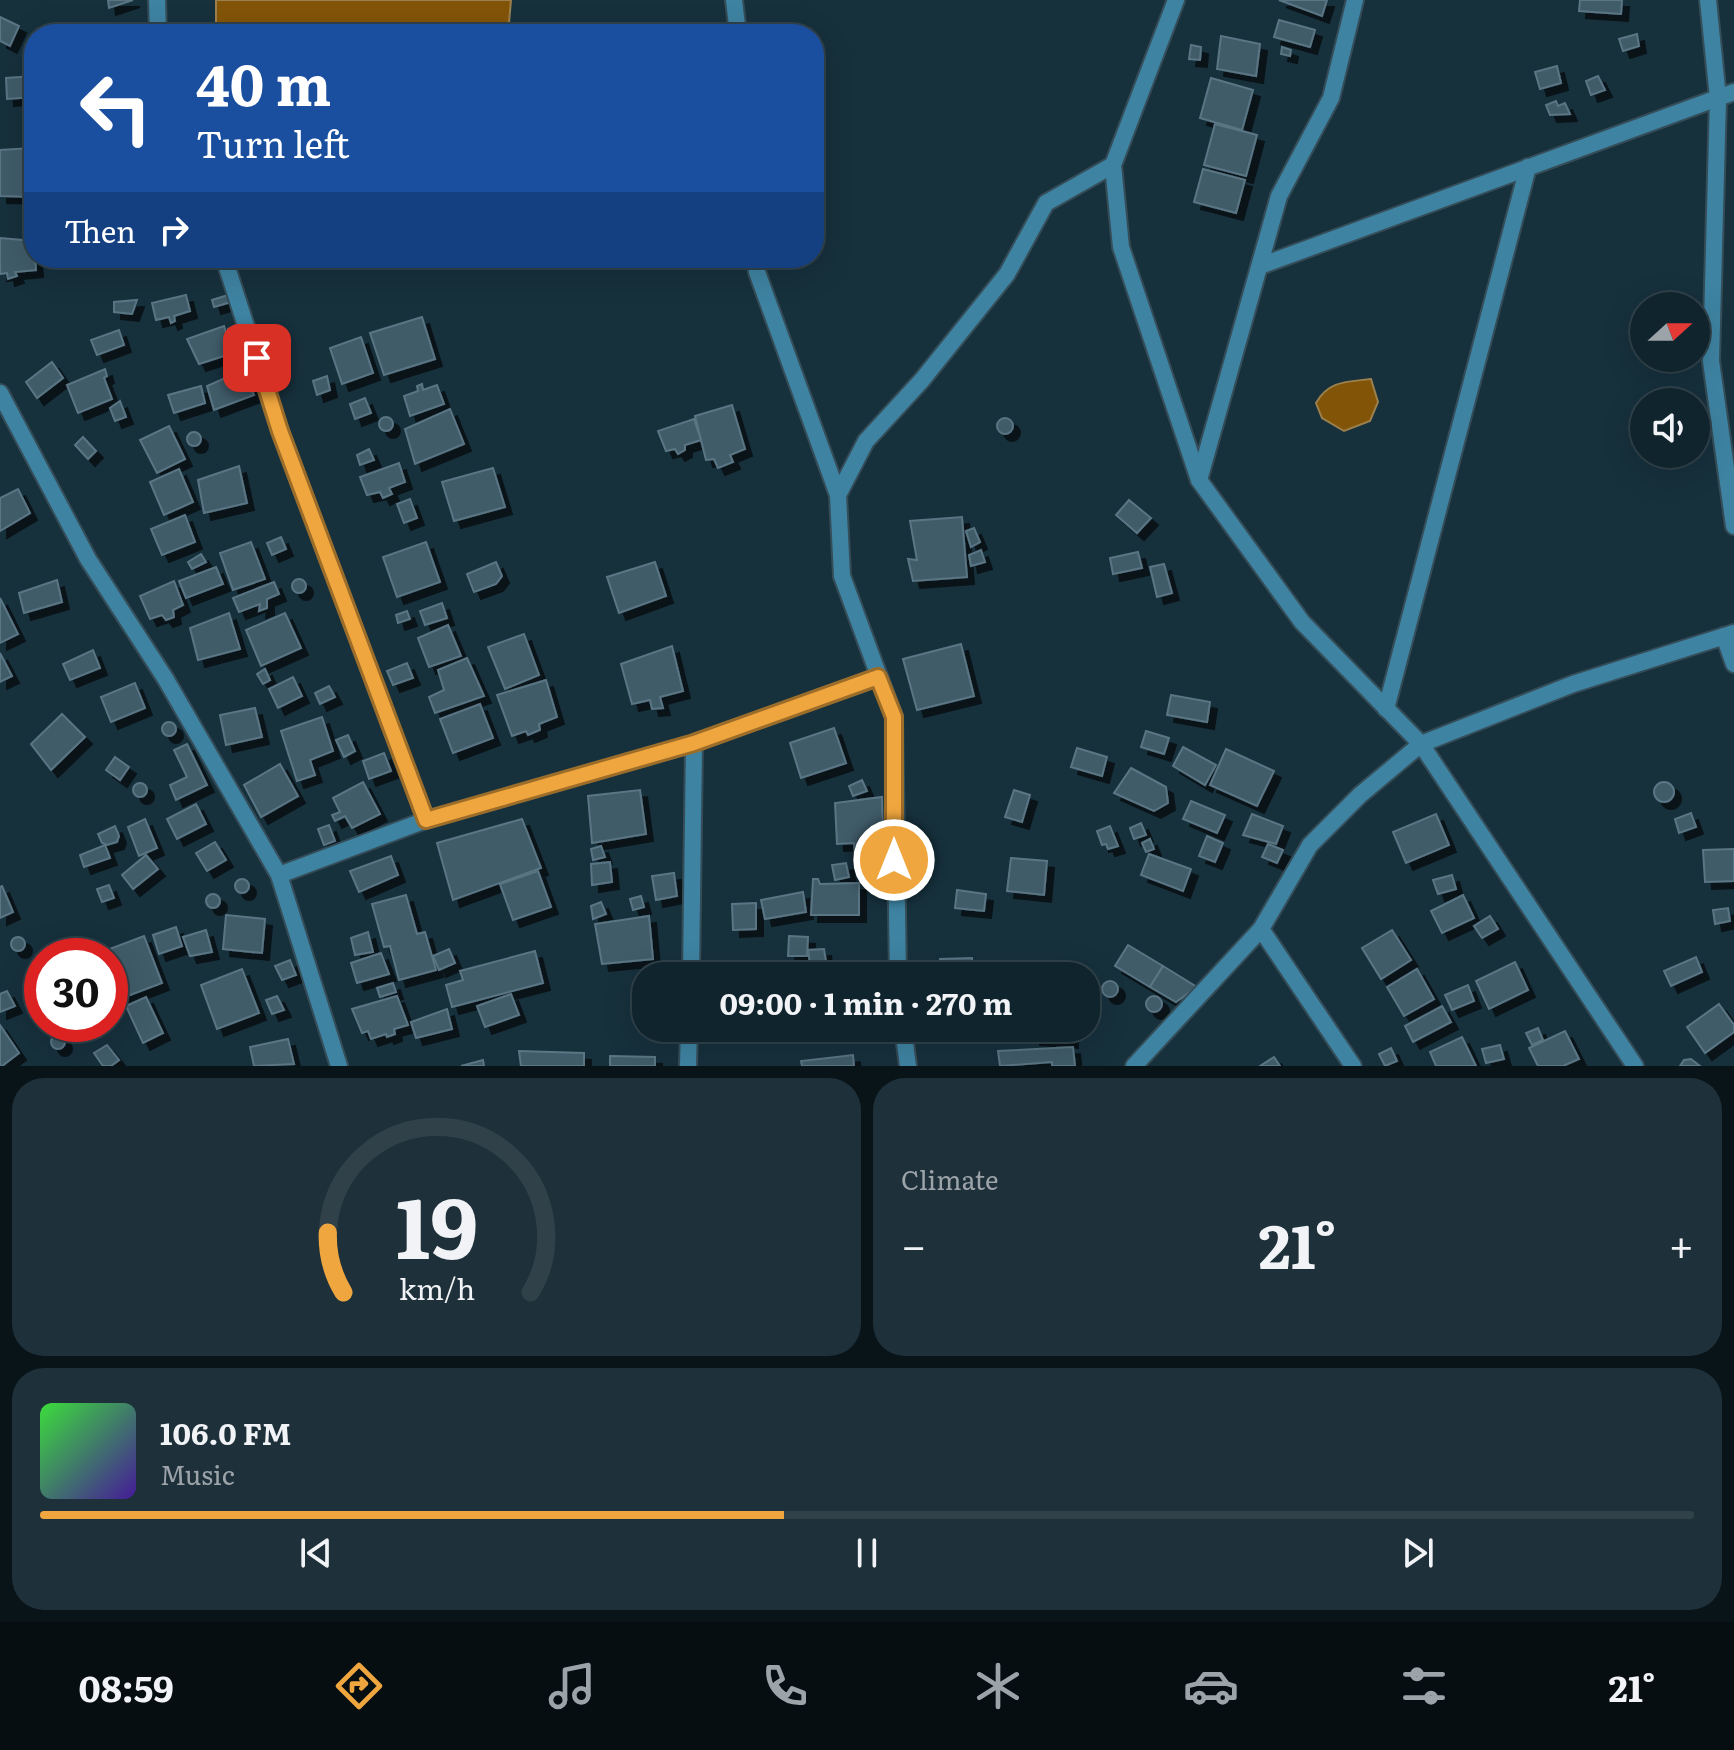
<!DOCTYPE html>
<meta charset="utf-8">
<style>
body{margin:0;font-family:Literata,serif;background:#1e3039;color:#f1f3f6;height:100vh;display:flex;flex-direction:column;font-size:30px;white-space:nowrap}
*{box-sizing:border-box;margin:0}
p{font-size:26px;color:#9ca4aa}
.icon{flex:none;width:44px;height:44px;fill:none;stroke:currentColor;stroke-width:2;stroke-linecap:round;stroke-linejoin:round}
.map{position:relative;height:1066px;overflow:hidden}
.side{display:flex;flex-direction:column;gap:12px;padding:12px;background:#091419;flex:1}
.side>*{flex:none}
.guide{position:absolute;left:24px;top:24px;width:800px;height:244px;border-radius:32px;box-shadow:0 8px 32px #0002,0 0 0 2px #304149;background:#1a4fa0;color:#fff;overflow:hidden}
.needle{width:52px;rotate:69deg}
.fabs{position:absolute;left:1630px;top:292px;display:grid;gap:16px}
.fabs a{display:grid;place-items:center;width:80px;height:80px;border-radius:50%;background:#10242d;box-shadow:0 8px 32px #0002,0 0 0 2px #304149;font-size:40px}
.speed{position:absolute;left:24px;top:938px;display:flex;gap:16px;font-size:40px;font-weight:700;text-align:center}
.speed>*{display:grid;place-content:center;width:104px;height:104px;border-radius:50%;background:#10242d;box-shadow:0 8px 32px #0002,0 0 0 2px #304149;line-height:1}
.speed .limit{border:12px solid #d22;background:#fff;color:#111}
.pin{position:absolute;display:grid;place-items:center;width:68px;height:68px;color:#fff;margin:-34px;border-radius:16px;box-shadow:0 4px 12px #0006}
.me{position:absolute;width:88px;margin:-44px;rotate:0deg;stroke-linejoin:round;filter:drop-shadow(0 0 6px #0008)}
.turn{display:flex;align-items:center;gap:28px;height:168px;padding:0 40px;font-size:36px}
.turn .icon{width:104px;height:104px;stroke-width:2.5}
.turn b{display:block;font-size:56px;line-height:68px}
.then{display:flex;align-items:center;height:76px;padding:0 40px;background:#0003;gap:16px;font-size:30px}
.big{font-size:60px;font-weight:700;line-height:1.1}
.side .tile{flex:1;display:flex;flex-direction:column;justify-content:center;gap:12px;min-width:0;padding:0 28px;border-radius:32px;background:#1e3039}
.side .dial{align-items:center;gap:0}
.dial svg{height:208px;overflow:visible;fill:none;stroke:#304149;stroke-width:7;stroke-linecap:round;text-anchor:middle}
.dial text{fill:#f1f3f6;stroke:none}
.song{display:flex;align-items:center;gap:24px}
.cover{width:96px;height:96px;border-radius:12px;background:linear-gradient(135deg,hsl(120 70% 55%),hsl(260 70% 35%))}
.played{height:8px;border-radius:4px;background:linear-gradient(90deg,#f0a63f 45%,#304149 45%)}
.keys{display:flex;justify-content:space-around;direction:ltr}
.heat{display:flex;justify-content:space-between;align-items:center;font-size:44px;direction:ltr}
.side .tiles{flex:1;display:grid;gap:12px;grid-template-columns:1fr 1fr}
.tile:last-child{grid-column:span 2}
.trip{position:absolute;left:632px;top:962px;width:468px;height:80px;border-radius:32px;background:#10242d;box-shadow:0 8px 32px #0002,0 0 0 2px #304149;font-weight:700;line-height:80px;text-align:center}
.menu{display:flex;height:128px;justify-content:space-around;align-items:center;background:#060e12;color:#9ca4aa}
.menu .icon{width:56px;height:56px}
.menu .active{color:#f0a63f}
.menu b{font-size:36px;color:#f1f3f6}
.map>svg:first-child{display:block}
.water{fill:#825408;stroke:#9b804d;stroke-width:2}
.building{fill:#415b69;stroke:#5a7584;stroke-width:2;filter:url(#shadow)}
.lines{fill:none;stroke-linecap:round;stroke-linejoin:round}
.minor-casing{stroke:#354d58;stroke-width:20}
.minor{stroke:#3e83a2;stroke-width:16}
.route-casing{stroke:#9c6c29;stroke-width:20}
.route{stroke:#f0a63f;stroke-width:14}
</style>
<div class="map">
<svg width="1734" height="1066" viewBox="0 0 1734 1066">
<defs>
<filter id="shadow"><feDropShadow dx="7" dy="7" stdDeviation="0" flood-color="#0009"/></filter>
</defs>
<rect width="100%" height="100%" fill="#16303c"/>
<g class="water">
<path d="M216,0H511L508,34H216Z"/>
<path d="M1371,379L1378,402L1370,421L1344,431L1322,418L1316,403C1329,380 1348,382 1371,379Z"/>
</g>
<g class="building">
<path d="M108,0H133L109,8Z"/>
<path d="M1279,0H1327L1322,16Z"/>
<path d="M1580,0H1622L1621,14L1579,11Z"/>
<path d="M0,17L19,26L10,46L0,41Z"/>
<path d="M1279,20L1315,30L1310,47L1274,37Z"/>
<path d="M1637,34L1639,46L1623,51L1619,39Z"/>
<path d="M1221,36L1260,44L1256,76L1217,69Z"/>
<path d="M1191,45L1201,47L1200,60L1189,59Z"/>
<path d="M1282,47L1291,50L1290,56L1281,54Z"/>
<path d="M1557,66L1561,83L1540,89L1535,72Z"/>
<path d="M34,76V97L7,99L6,78Z"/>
<path d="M1598,76L1605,90L1591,95L1586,81Z"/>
<path d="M1211,78L1253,90L1242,130L1200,118Z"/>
<path d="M1556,101L1558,106L1565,103L1570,114L1550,115L1546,105Z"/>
<path d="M1215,124L1257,135L1246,176L1204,165Z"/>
<path d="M32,148L34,197L0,196V150Z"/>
<path d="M1203,169L1245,180L1236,213L1194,202Z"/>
<path d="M0,238L34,241L36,270L15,272L17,276L8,279L7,273L0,274Z"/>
<path d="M186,295L190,311L174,316L175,321L171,323L169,317L156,320L152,303Z"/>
<path d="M228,295L231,302L214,307L212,300Z"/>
<path d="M137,300L132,314L114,312V302Z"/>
<path d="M422,317L435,359L384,375L370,333Z"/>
<path d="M240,323L241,337L236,332L238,336L232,339L228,329Z"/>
<path d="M224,326L233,353L199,364L187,339Z"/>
<path d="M119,330L124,345L97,355L91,340Z"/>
<path d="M361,337L373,373L342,384L330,348Z"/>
<path d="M52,362L63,378L37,398L26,382Z"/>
<path d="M105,369L107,376L104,378L112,399L78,413L67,385Z"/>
<path d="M243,370L254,395L214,410L207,386Z"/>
<path d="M327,376L330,390L317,395L313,381Z"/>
<path d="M422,384L423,390L437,385L444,404L410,416L404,396L418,391L417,386Z"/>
<path d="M201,386L205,403L174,413L168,395Z"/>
<path d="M365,398L371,413L355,419L350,404Z"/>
<path d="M120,401L126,417L115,421L110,408Z"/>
<path d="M732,405L745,449L730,455L733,462L718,468L714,459L706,460L695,416Z"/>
<path d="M450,409L464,444L415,464L405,429Z"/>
<circle cx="386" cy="424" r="7"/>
<circle cx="1005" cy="426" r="8"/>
<path d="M694,419L701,440L685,445V450L678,454L675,449L666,451L658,431Z"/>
<path d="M169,426L185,459L157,473L140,440Z"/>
<circle cx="194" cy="439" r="7"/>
<path d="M83,437L96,451L88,459L75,445Z"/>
<path d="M369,449L374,460L360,465L357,455Z"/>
<path d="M399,463L405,482L389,488L392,494L383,498L380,492L367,495L360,477Z"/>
<path d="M239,466L247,503L204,513L198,480Z"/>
<path d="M493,468L505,507L454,521L442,482Z"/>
<path d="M179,469L193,502L164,515L150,482Z"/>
<path d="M18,489L30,513L0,531V498Z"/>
<path d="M410,499L417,518L404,523L397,504Z"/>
<path d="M1129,500L1151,518L1137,533L1116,515Z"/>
<path d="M185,515L195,542L162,555L151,529Z"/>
<path d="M962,517L967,577L913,581L908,559L917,560L910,521Z"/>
<path d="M974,528L980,542L971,547L966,531Z"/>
<path d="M281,537L286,549L272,555L267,543Z"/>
<path d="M251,542L265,579L233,590L220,553Z"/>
<path d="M426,542L440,582L397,597L383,557Z"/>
<path d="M981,550L985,562L971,566L969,555Z"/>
<path d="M1138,552L1142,568L1113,574L1110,558Z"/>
<path d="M201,554L206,562L192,569L188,562Z"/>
<path d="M496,562L502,576L496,584L474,592L467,574Z"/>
<path d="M655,562L666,596L619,613L607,577Z"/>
<path d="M1164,564L1172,593L1157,597L1150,567Z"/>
<path d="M216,567L223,584L186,598L179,581Z"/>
<circle cx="299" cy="586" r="7"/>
<path d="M57,580L62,602L24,613L19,593Z"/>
<path d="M174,581L183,605L173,610L174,617L166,620L162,615L150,619L140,596Z"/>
<path d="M274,582L279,594L267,599V608L259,611L260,604L239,612L233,598Z"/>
<path d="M0,598L18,634L0,643Z"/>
<path d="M442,603L447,618L425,625L420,611Z"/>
<path d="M407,611L410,619L398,623L396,615Z"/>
<path d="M229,613L240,649L198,660L190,628Z"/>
<path d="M285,613L301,648L261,666L246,630Z"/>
<path d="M448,625L461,656L429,667L418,638Z"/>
<path d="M524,634L539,675L505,689L488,647Z"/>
<path d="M961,644L974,696L917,710L903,659Z"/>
<path d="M672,646L683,691L660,697L663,708L652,709L650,700L632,704L621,664Z"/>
<path d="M93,650L100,668L70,680L63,664Z"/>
<path d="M0,653L12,676L0,682Z"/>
<path d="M467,658L484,696L435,713L429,697L444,690L438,670Z"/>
<path d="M407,663L413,678L393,685L387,671Z"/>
<path d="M265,669L270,680L263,684L257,674Z"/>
<path d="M293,677L302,696L278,708L269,689Z"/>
<path d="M546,680L557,717L539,724L540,730L528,735L526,731L512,736L497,695Z"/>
<path d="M135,683L145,708L111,722L101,697Z"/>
<path d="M329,686L335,697L320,704L315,693Z"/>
<path d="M1171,695L1210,702L1207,722L1167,715Z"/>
<path d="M480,704L493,738L453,753L440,719Z"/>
<path d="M255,708L262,737L226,745L220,715Z"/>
<path d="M62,714L85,737L51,770L31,744Z"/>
<path d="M322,717L333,751L310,760L315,775L297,781L281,731Z"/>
<circle cx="169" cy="729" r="7"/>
<path d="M834,728L846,763L801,778L790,743Z"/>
<path d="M1146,731L1169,738L1164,754L1141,747Z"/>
<path d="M348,735L355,751L344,757L336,740Z"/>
<path d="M187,744L207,785L176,800L170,785L187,777L174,750Z"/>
<path d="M1183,747L1216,765L1205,785L1173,766Z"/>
<path d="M1077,748L1107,757L1102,776L1071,767Z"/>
<path d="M1226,749L1274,771L1257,806L1210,785Z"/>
<path d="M384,753L391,771L369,779L363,761Z"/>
<path d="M115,757L129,767L120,780L106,770Z"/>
<path d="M280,764L298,796L261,817L244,785Z"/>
<path d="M1131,768L1166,787L1168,803L1154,811L1114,793Z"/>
<path d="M862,780L867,791L853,796L849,786Z"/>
<path d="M363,782L380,814L352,828L345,816L335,821L332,815L340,812L333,798Z"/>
<circle cx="1664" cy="792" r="10"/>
<circle cx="140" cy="790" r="7"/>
<path d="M640,790L646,834L592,843L588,796Z"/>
<path d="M1014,790L1030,795L1022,822L1005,817Z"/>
<path d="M882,797L883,841L869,843L870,854L855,855L854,843L837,844L835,803Z"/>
<path d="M1191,801L1225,815L1217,833L1183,819Z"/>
<path d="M196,804L206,824L177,839L167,819Z"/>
<path d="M1691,813L1696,827L1679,833L1675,819Z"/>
<path d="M1252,814L1283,826L1276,844L1243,835Z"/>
<path d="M1436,814L1449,845L1406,863L1393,832Z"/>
<path d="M145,819L157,848L139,856L128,827Z"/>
<path d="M522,819L541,868L453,900L437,843Z"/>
<path d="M1141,823L1146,835L1134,839L1130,828Z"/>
<path d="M329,825L335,841L324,845L318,829Z"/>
<path d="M115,826L119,836L117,842L107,845L102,843L98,834Z"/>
<path d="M1110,826L1118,846L1108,849L1106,844L1102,845L1097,831Z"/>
<path d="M1207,836L1223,843L1215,862L1199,856Z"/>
<path d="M1150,839L1154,849L1146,852L1142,843Z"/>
<path d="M215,842L226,860L207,871L196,853Z"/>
<path d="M1268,844L1283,850L1277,863L1262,857Z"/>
<path d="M105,845L110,858L84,867L80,855Z"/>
<path d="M601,846L605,857L593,860L591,849Z"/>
<path d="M1734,849V881L1705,882L1703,850Z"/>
<path d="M1149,854L1191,869L1183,891L1141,875Z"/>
<path d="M146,855L158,869L133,889L122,875Z"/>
<path d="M391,856L398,875L359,892L350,871Z"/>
<path d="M1011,858L1047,861L1044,895L1007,891Z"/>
<path d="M610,862L612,882L592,885L591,864Z"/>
<path d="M846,863L849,877L835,880L832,865Z"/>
<path d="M538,871L551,907L513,920L500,884Z"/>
<path d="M674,873L677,896L656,900L652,876Z"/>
<path d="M1452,875L1456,889L1438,894L1433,880Z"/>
<circle cx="242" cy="886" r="7"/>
<path d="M813,879H818L820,884L859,883V915H811Z"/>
<path d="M109,885L114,898L102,902L97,889Z"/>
<path d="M2,886L13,912L0,918V887Z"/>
<path d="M957,890L986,894L984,911L955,908Z"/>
<path d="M803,892L806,912L765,919L761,900Z"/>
<circle cx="213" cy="901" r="7"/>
<path d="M406,895L417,934L425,932L436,970L399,980L390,946L384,947L372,904Z"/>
<path d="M1463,895L1474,918L1442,933L1431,911Z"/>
<path d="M641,896L644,907L633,910L630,899Z"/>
<path d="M601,902L606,914L593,919L591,906Z"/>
<path d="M756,903V929L733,930L732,904Z"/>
<path d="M1728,908L1730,921L1715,924L1713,910Z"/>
<path d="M226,915L265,919L262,953L223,949Z"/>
<path d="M649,916L653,959L602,964L595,924Z"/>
<path d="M1490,916L1498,929L1482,938L1474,926Z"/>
<path d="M176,927L182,946L159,954L153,935Z"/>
<path d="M206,930L212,952L190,956L183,937Z"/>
<path d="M1392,930L1411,960L1381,979L1362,948Z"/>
<path d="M368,932L373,952L355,955L351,938Z"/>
<path d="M144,936L162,983L117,1000L110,981V956L99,953Z"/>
<path d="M789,936L808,937L807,956H788Z"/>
<circle cx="18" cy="944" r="7"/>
<path d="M1128,945L1163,966L1150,987L1115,966Z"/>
<path d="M449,949L455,963L439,970L433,956Z"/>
<path d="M824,949L826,962L810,964L808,950Z"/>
<path d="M535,951L543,983L452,1007L446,985L463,980L460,971Z"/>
<path d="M381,953L389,974L357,983L351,963Z"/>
<path d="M1696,957L1702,972L1671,986L1664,971Z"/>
<path d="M972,958L973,976H941L940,959Z"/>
<path d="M290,960L296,975L282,980L275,966Z"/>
<path d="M1515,962L1528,990L1489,1009L1476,981Z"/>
<path d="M1163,966L1197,987L1176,1002L1150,987Z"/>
<path d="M242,969L259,1013L217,1029L201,985Z"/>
<path d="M1417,969L1434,999L1404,1016L1387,987Z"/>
<circle cx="1110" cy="989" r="8"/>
<path d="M393,983L396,992L380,997L377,988Z"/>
<path d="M1468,985L1474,1001L1452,1010L1445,995Z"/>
<path d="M7,991L15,1006L0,1012V994Z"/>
<path d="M511,994L519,1015L485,1027L477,1006Z"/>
<path d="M646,995V1009L641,1008L638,1001Z"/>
<circle cx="1154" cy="1004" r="8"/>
<path d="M277,996L284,1010L272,1014L266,1000Z"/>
<path d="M397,996L408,1025L394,1029L395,1034L387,1037L386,1034L371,1039L368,1031L362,1033L352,1009Z"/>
<path d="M146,997L163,1033L143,1043L126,1006Z"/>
<path d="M1719,1004L1734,1025V1032L1705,1053L1687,1027Z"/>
<path d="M1442,1006L1451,1022L1413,1042L1405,1026Z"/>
<path d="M447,1009L452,1029L416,1038L411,1022Z"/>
<path d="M0,1025L19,1053L2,1066H0Z"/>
<path d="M1032,1028H1071V1041L1033,1038Z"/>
<path d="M1538,1028L1543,1040L1532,1045L1526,1033Z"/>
<path d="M1565,1031L1579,1059L1563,1066H1538L1529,1048Z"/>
<circle cx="58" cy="1042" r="7"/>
<path d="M1462,1037L1476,1066H1436L1430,1052Z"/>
<path d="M288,1039L294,1064L254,1066L250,1047Z"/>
<path d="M107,1045L119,1060L111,1066H103L94,1053Z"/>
<path d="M1500,1045L1504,1059L1486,1063L1482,1049Z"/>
<path d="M1073,1047L1075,1066H1052V1062L1000,1066L998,1051Z"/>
<path d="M1391,1048L1397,1061L1385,1066L1379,1054Z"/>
<path d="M519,1051L584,1053V1066H521Z"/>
<path d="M853,1055L854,1066H802L801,1061Z"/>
<path d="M610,1056L655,1057V1066H610Z"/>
<path d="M1274,1057L1280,1066H1260Z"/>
<path d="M1691,1059L1700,1066H1680L1684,1060Z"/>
<path d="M483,1060L484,1066H461Z"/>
</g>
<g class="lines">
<defs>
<g id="minor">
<path d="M157,0L158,34"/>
<path d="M734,0L738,34"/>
<path d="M1176,0L1113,165L1121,247L1199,480L1302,622L1421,744L1635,1066"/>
<path d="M1708,0L1718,98L1711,361L1734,526"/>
<path d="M224,258L280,431L426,820"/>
<path d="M756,258L757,272L838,495"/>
<path d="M1260,266L1734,92"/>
<path d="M0,393L88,559L165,678L279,875L339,1066"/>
<path d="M1199,480L1279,196L1331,98L1355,0"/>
<path d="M1724,636L1734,664"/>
<path d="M1386,709L1528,167"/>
<path d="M279,875L426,820L694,743L878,677"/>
<path d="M1261,929L1353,1066"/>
<path d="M691,976L694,743"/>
<path d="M898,976L894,717L842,576L838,495L866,441L922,380L1007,274L1046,203L1113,165"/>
<path d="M903,1028L908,1066"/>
<path d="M688,1066L689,1028"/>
<path d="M1134,1066L1261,929L1310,845L1360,795L1421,744L1573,684L1734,633"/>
</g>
</defs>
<use href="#minor" class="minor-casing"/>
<use href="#minor" class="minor"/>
</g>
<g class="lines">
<defs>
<path id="route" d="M257,358L280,431L426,820L694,743L878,677L894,717V860"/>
</defs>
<use href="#route" class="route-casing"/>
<use href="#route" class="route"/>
</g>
</svg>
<div class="fabs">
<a><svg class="needle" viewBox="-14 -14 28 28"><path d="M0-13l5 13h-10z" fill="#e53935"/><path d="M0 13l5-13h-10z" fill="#9ca4aa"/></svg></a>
<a><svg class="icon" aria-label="sound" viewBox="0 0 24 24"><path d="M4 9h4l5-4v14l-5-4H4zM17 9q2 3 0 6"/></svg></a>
</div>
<div class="speed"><div class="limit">30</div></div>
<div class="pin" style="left:257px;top:358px;background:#d93025"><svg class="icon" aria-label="arrive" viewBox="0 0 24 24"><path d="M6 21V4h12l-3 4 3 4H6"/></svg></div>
<svg class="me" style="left:894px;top:860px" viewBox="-20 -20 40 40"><circle r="17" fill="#f0a63f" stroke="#fff" stroke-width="3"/><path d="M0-11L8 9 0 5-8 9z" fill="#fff"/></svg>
<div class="trip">09:00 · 1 min · 270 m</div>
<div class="guide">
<div class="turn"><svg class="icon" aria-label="left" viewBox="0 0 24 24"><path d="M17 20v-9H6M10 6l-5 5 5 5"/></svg><div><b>40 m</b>Turn left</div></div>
<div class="then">Then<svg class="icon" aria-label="right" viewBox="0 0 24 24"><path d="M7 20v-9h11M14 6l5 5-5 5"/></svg></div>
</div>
</div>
<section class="side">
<div class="tiles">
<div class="tile dial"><svg viewBox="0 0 100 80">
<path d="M14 69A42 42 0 1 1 86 69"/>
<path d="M14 69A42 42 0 0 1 8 46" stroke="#f0a63f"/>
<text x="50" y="56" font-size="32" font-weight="700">19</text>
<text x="50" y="72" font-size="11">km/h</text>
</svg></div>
<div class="tile"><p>Climate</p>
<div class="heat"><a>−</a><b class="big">21°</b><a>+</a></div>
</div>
<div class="tile">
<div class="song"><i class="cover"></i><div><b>106.0 FM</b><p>Music</p></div></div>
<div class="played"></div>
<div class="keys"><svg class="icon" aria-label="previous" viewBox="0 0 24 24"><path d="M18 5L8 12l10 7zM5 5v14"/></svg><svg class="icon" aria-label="pause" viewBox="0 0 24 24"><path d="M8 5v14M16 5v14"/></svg><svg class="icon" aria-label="next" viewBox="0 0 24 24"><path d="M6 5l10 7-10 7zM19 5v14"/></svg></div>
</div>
</div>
</section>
<nav class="menu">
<b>08:59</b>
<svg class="icon active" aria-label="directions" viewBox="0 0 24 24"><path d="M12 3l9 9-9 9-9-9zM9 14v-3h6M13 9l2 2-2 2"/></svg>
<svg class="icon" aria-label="music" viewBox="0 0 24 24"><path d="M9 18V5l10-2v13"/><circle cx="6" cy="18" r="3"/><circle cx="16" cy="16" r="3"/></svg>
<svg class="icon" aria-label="phone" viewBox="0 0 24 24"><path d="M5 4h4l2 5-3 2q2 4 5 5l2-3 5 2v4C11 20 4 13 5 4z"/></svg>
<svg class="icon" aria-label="climate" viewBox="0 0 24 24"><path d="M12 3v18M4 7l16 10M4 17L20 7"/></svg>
<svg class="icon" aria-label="car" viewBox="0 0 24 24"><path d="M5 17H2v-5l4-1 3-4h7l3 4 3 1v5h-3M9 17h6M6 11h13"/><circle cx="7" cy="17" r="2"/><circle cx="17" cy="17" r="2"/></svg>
<svg class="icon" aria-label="filters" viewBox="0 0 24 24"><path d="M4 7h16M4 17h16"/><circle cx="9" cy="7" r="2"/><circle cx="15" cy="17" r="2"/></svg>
<b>21°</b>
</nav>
